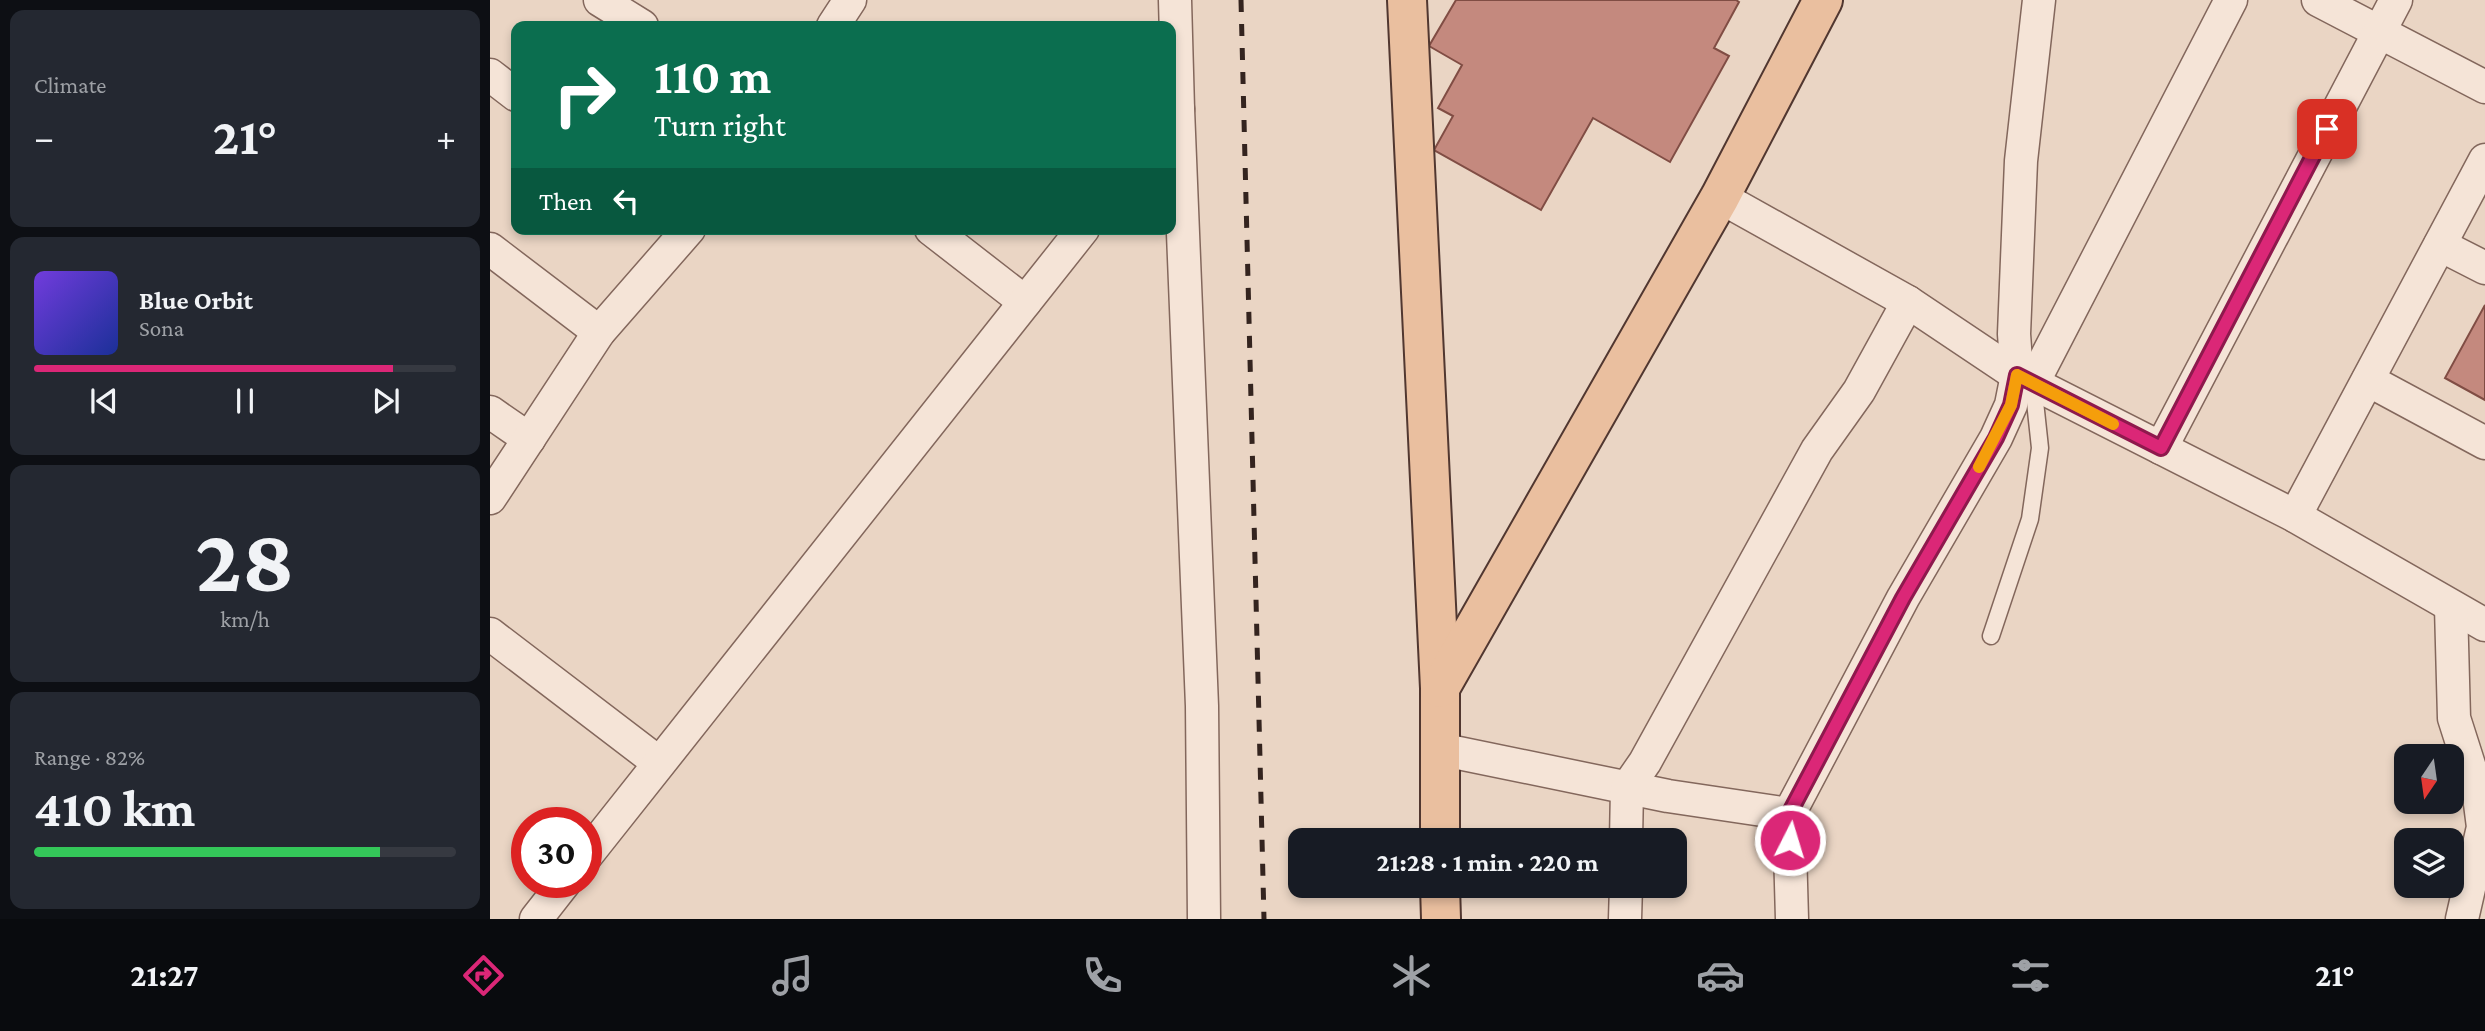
<!DOCTYPE html>
<meta charset="utf-8">
<style>
body{margin:0;font-family:"Crimson Pro",serif;background:#242831;color:#f1f3f6;height:100vh;display:flex;flex-direction:column;font-size:26px;white-space:nowrap}
*{box-sizing:border-box;margin:0}
p{font-size:23px;color:#9ea1a6}
.icon{flex:none;width:38px;height:38px;fill:none;stroke:currentColor;stroke-width:2;stroke-linecap:round;stroke-linejoin:round}
.map{position:relative;flex:1;overflow:hidden}
.drawer{display:flex;flex-direction:column;gap:10px;padding:10px;background:#0d0f14;width:490px}
.drawer>*{flex:none}
.guide{position:absolute;left:21px;top:21px;width:665px;height:214px;border-radius:14px;box-shadow:0 4px 10px #0003;background:#0b6e4f;color:#fff;overflow:hidden}
.needle{width:46px;rotate:193deg}
.tools{position:absolute;left:1904px;top:744px;display:grid;gap:14px}
.tools a{display:grid;place-items:center;width:70px;height:70px;border-radius:14px;background:#171b24;box-shadow:0 4px 10px #0003;font-size:35px}
.speed{position:absolute;left:21px;top:807px;display:flex;gap:14px;font-size:35px;font-weight:700;text-align:center}
.speed>*{display:grid;place-content:center;width:91px;height:91px;border-radius:50%;background:#171b24;box-shadow:0 4px 10px #0003;line-height:1}
.speed .limit{border:10px solid #d22;background:#fff;color:#111}
.pin{position:absolute;display:grid;place-items:center;width:60px;height:60px;color:#fff;margin:-30px;border-radius:14px;box-shadow:0 4px 10px #0006}
.me{position:absolute;width:77px;margin:-38px;rotate:5deg;stroke-linejoin:round;filter:drop-shadow(0 0 5px #0008)}
.turn{display:flex;align-items:center;gap:24px;height:147px;padding:0 28px;font-size:32px}
.turn .icon{width:91px;height:91px;stroke-width:2.5}
.turn b{display:block;font-size:49px;line-height:60px}
.then{display:flex;align-items:center;height:66px;padding:0 28px;background:#0003;gap:14px;font-size:26px}
.big{font-size:52px;font-weight:700;line-height:1.1}
.drawer .tile{flex:1;display:flex;flex-direction:column;justify-content:center;gap:10px;min-width:0;padding:0 24px;border-radius:14px;background:#242831}
.drawer .dial{align-items:center;gap:0}
.dial b{font-size:91px;line-height:1}
.song{display:flex;align-items:center;gap:21px}
.cover{width:84px;height:84px;border-radius:10px;background:linear-gradient(135deg,hsl(260 70% 55%),hsl(230 70% 35%))}
.played{height:7px;border-radius:4px;background:linear-gradient(90deg,#db2777 85%,#363941 85%)}
.keys{display:flex;justify-content:space-around;direction:ltr}
.heat{display:flex;justify-content:space-between;align-items:center;font-size:38px;direction:ltr}
.charge{height:10px;border-radius:5px;background:linear-gradient(90deg,#34c759 82%,#363941 0)}
.trip{position:absolute;left:798px;top:828px;width:399px;height:70px;border-radius:14px;background:#171b24;box-shadow:0 4px 10px #0003;font-weight:700;line-height:70px;text-align:center}
.dock{display:flex;height:112px;justify-content:space-around;align-items:center;background:#090b0e;color:#9ea1a6}
.dock .icon{width:49px;height:49px}
.dock .active{color:#db2777}
.dock b{font-size:32px;color:#f1f3f6}
main{display:flex;flex:1;min-height:0}
.map>svg:first-child{display:block}
.building{fill:#c4897e;stroke:#804d44;stroke-width:2}
.lines{fill:none;stroke-linecap:round;stroke-linejoin:round}
.lane-casing{stroke:#83675c;stroke-width:19}
.street-casing{stroke:#83675c;stroke-width:35}
.primary-casing{stroke:#513730;stroke-width:42}
.lane{stroke:#f5e4d7;stroke-width:16}
.street{stroke:#f5e4d7;stroke-width:32}
.primary{stroke:#eabf9f;stroke-width:38}
.rail{stroke:#34241f;stroke-width:5;stroke-dasharray:12 12;stroke-linecap:butt}
.route-casing{stroke:#8e194d;stroke-width:18}
.route{stroke:#db2777;stroke-width:12}
.slow{stroke:#f59e0b;stroke-width:12}
</style>
<main>
<section class="drawer">
<div class="tile"><p>Climate</p>
<div class="heat"><a>−</a><b class="big">21°</b><a>+</a></div>
</div>
<div class="tile">
<div class="song"><i class="cover"></i><div><b>Blue Orbit</b><p>Sona</p></div></div>
<div class="played"></div>
<div class="keys"><svg class="icon" aria-label="previous" viewBox="0 0 24 24"><path d="M18 5L8 12l10 7zM5 5v14"/></svg><svg class="icon" aria-label="pause" viewBox="0 0 24 24"><path d="M8 5v14M16 5v14"/></svg><svg class="icon" aria-label="next" viewBox="0 0 24 24"><path d="M6 5l10 7-10 7zM19 5v14"/></svg></div>
</div>
<div class="tile dial"><b>28</b><p>km/h</p></div>
<div class="tile"><p>Range · 82%</p><b class="big">410 km</b><div class="charge"></div></div>
</section>
<div class="map">
<svg width="1995" height="919" viewBox="0 0 1995 919">
<rect width="100%" height="100%" fill="#ead5c4"/>
<g class="building">
<path d="M966,0H1246L1249,2L1224,48L1239,56L1180,162L1103,118L1051,210L944,150L963,116L948,108L972,65L939,46Z"/>
<path d="M1995,305V400L1955,378Z"/>
</g>
<g class="lines">
<defs>
<path id="lane" d="M1501,636L1540,519L1550,448L1543,383"/>
<g id="street">
<path d="M110,0L152,26"/>
<path d="M1828,0L1995,87"/>
<path d="M343,26L360,0"/>
<path d="M0,75L26,95"/>
<path d="M688,109L712,706L714,919"/>
<path d="M681,118L688,109L685,0"/>
<path d="M1230,197L1418,302L1527,375L1805,516L1995,625"/>
<path d="M441,229L535,302"/>
<path d="M1950,245L1995,268"/>
<path d="M0,249L109,332"/>
<path d="M1878,380L1995,443"/>
<path d="M1543,383L1741,0"/>
<path d="M0,412L39,439"/>
<path d="M1671,448L1906,0"/>
<path d="M0,498L109,332L199,229"/>
<path d="M1805,516L1995,160"/>
<path d="M1961,607L1964,718L1989,796L1993,827L1972,919"/>
<path d="M0,634L169,763"/>
<path d="M949,749L1178,796L1299,814L1302,919"/>
<path d="M1299,814L1413,598L1506,438L1521,405L1527,375L1524,334L1531,161L1549,0"/>
<path d="M1136,840L1137,788L1155,762L1327,450L1369,391L1418,302"/>
<path d="M96,856L593,229"/>
<path d="M46,919L75,882"/>
<path d="M1135,919L1136,886"/>
</g>
<g id="primary">
<path d="M917,0L950,688V840"/>
<path d="M950,688L1230,197L1333,0"/>
<path d="M950,886L951,919"/>
</g>
</defs>
<use href="#lane" class="lane-casing"/>
<use href="#street" class="street-casing"/>
<use href="#primary" class="primary-casing"/>
<use href="#lane" class="lane"/>
<use href="#street" class="street"/>
<use href="#primary" class="primary"/>
<path class="rail" d="M751,0L774,919"/>
</g>
<g class="lines">
<defs>
<path id="route" d="M1300,840L1299,814L1413,598L1506,438L1521,405L1527,375L1671,448L1837,129"/>
</defs>
<use href="#route" class="route-casing"/>
<use href="#route" class="route"/>
<path class="slow" d="M1489,467L1521,405L1527,375L1623,424"/>
</g>
</svg>
<div class="tools">
<a><svg class="needle" viewBox="-14 -14 28 28"><path d="M0-13l5 13h-10z" fill="#e53935"/><path d="M0 13l5-13h-10z" fill="#9ea1a6"/></svg></a>
<a><svg class="icon" aria-label="layers" viewBox="0 0 24 24"><path d="M12 4l9 5-9 5-9-5zM3 14l9 5 9-5"/></svg></a>
</div>
<div class="speed"><div class="limit">30</div></div>
<div class="pin" style="left:1837px;top:129px;background:#d93025"><svg class="icon" aria-label="arrive" viewBox="0 0 24 24"><path d="M6 21V4h12l-3 4 3 4H6"/></svg></div>
<svg class="me" style="left:1300px;top:840px" viewBox="-20 -20 40 40"><circle r="17" fill="#db2777" stroke="#fff" stroke-width="3"/><path d="M0-11L8 9 0 5-8 9z" fill="#fff"/></svg>
<div class="trip">21:28 · 1 min · 220 m</div>
<div class="guide">
<div class="turn"><svg class="icon" aria-label="right" viewBox="0 0 24 24"><path d="M7 20v-9h11M14 6l5 5-5 5"/></svg><div><b>110 m</b>Turn right</div></div>
<div class="then">Then<svg class="icon" aria-label="left" viewBox="0 0 24 24"><path d="M17 20v-9H6M10 6l-5 5 5 5"/></svg></div>
</div>
</div>
</main>
<nav class="dock">
<b>21:27</b>
<svg class="icon active" aria-label="directions" viewBox="0 0 24 24"><path d="M12 3l9 9-9 9-9-9zM9 14v-3h6M13 9l2 2-2 2"/></svg>
<svg class="icon" aria-label="music" viewBox="0 0 24 24"><path d="M9 18V5l10-2v13"/><circle cx="6" cy="18" r="3"/><circle cx="16" cy="16" r="3"/></svg>
<svg class="icon" aria-label="phone" viewBox="0 0 24 24"><path d="M5 4h4l2 5-3 2q2 4 5 5l2-3 5 2v4C11 20 4 13 5 4z"/></svg>
<svg class="icon" aria-label="climate" viewBox="0 0 24 24"><path d="M12 3v18M4 7l16 10M4 17L20 7"/></svg>
<svg class="icon" aria-label="car" viewBox="0 0 24 24"><path d="M5 17H2v-5l4-1 3-4h7l3 4 3 1v5h-3M9 17h6M6 11h13"/><circle cx="7" cy="17" r="2"/><circle cx="17" cy="17" r="2"/></svg>
<svg class="icon" aria-label="filters" viewBox="0 0 24 24"><path d="M4 7h16M4 17h16"/><circle cx="9" cy="7" r="2"/><circle cx="15" cy="17" r="2"/></svg>
<b>21°</b>
</nav>
